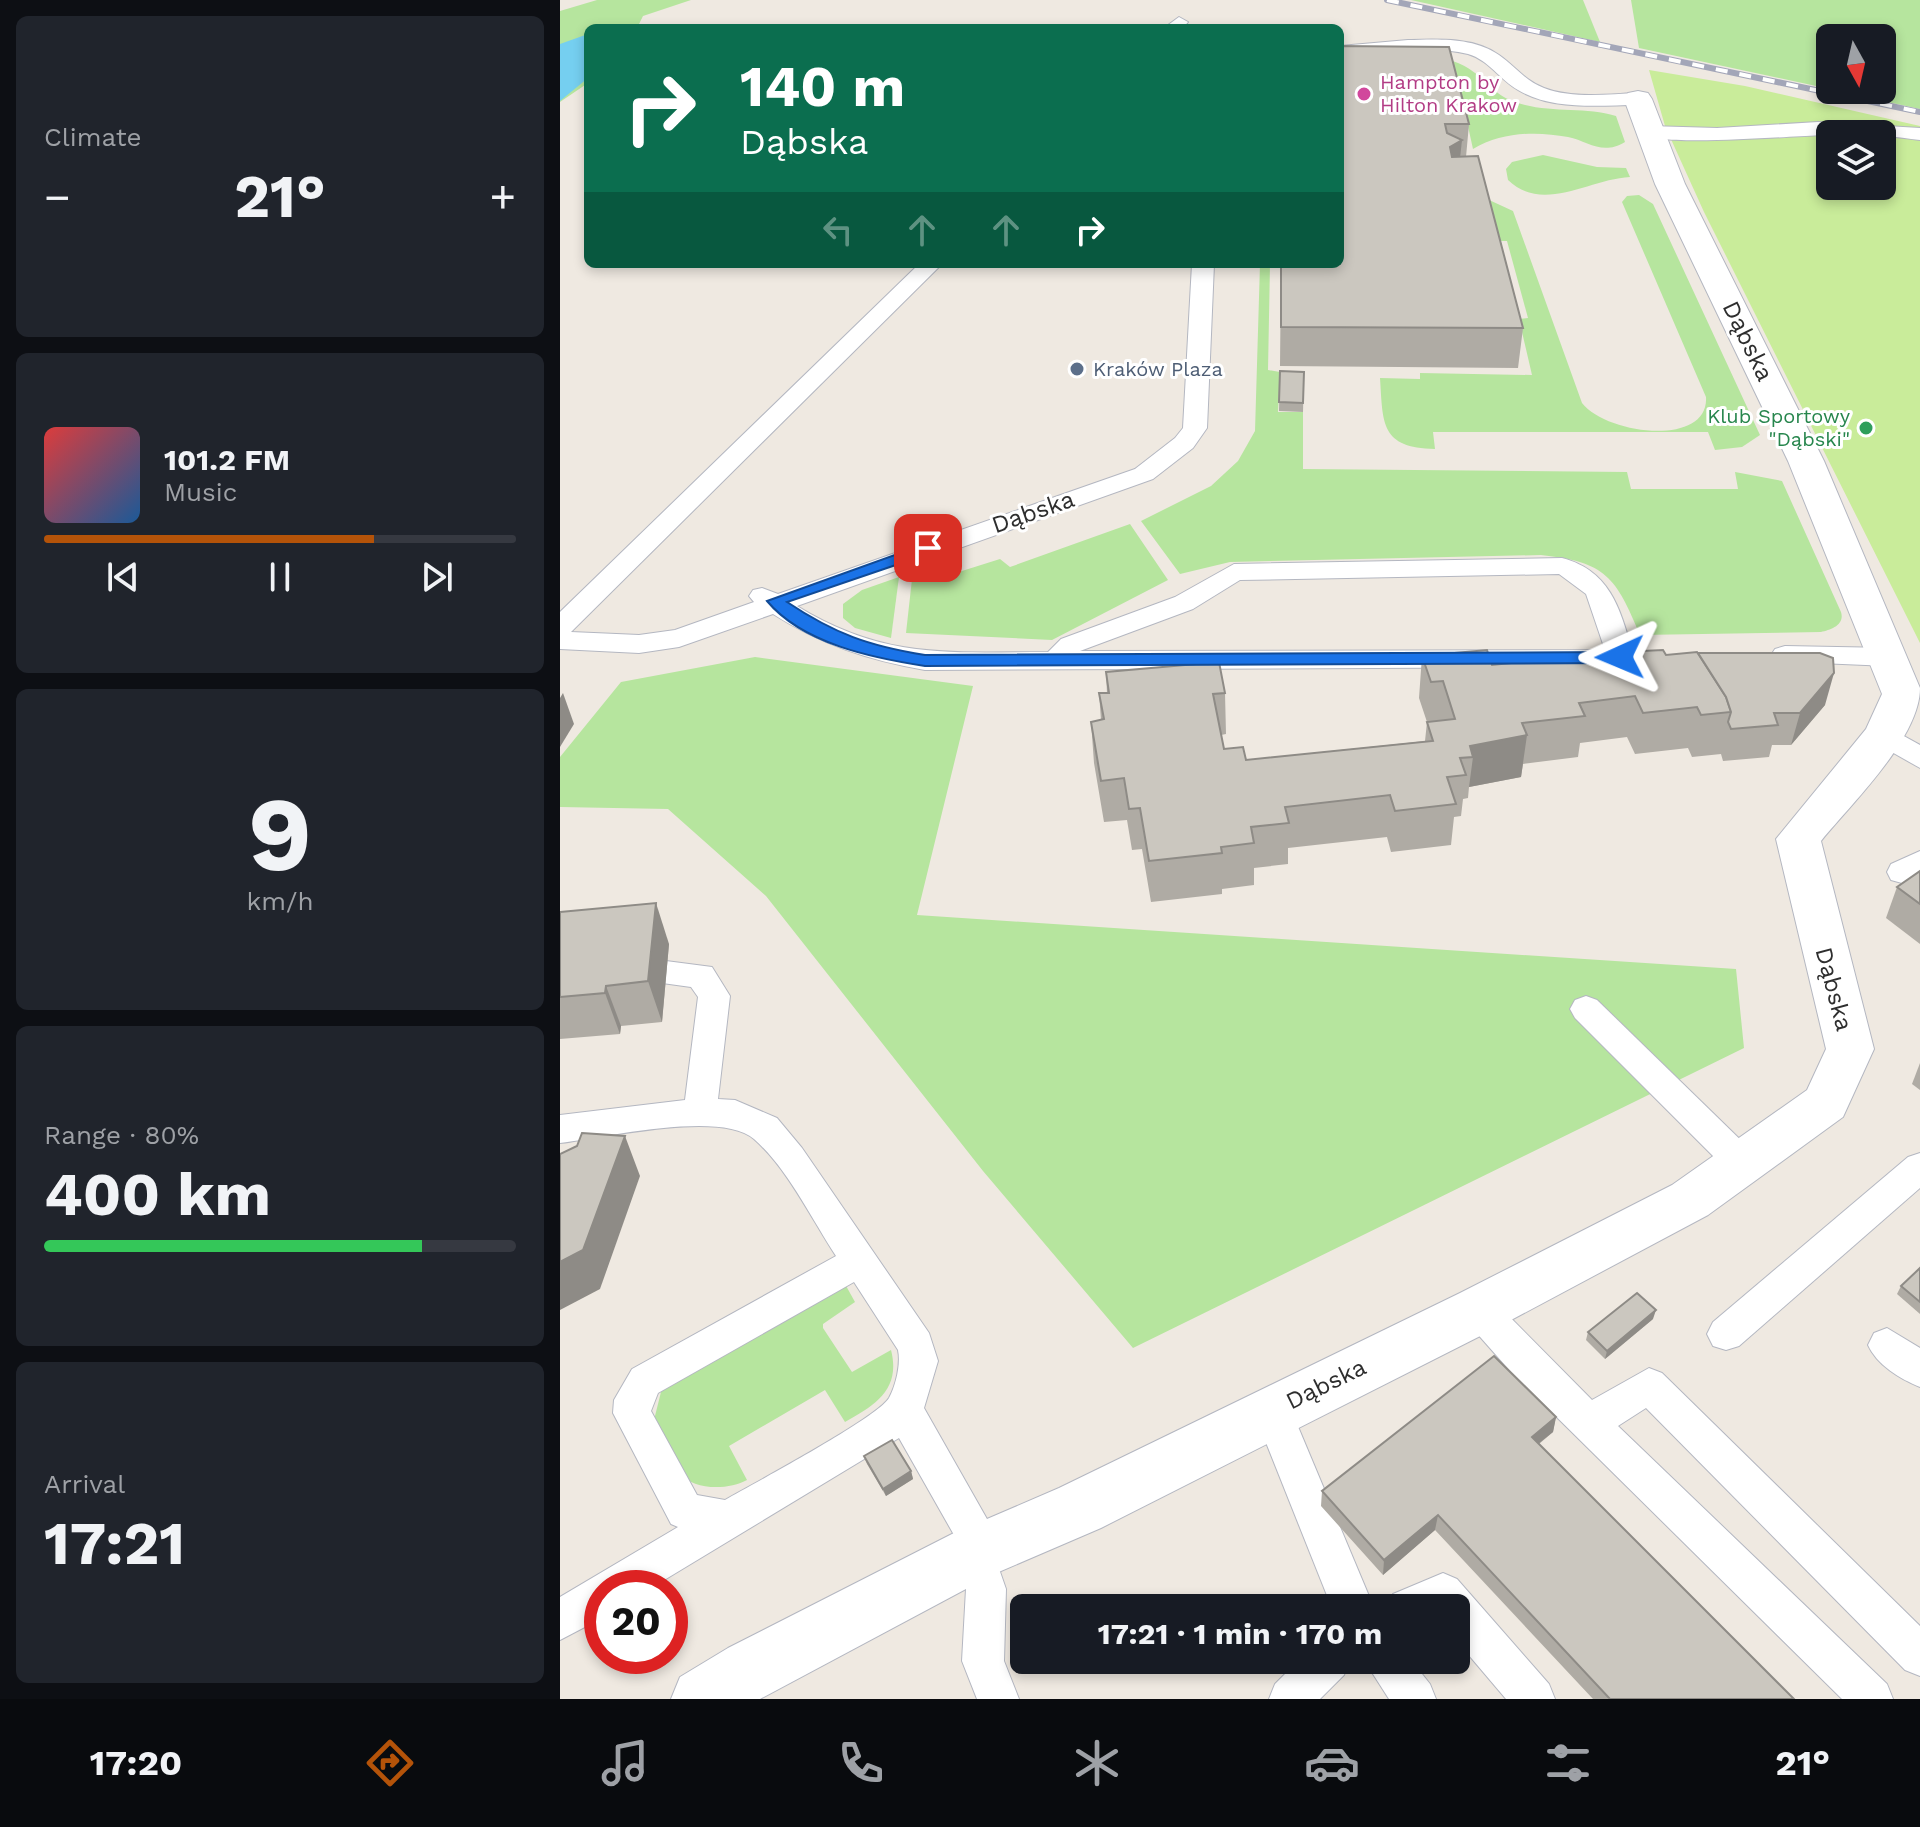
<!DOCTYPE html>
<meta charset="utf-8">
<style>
body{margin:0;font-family:"Work Sans",sans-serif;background:#20242c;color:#f1f3f6;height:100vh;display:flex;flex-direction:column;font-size:30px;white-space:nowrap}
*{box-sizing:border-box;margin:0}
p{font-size:26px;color:#9ea1a6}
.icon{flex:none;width:44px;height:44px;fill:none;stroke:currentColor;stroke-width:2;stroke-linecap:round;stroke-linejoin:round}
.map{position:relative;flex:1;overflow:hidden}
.drawer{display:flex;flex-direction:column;gap:16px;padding:16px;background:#0d0f14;width:560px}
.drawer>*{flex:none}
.guide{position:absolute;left:24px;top:24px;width:760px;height:244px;border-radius:12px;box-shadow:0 4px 12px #0003;background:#0b6e4f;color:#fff;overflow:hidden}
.needle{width:52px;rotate:172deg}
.fabs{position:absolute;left:1256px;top:24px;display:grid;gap:16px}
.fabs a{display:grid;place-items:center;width:80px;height:80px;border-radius:12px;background:#171b24;box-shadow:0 4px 12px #0003;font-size:40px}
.speed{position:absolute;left:24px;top:1570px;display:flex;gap:16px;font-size:40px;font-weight:700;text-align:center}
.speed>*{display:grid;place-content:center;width:104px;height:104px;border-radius:50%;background:#171b24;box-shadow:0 4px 12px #0003;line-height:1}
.speed .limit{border:12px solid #d22;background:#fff;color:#111}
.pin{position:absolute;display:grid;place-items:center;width:68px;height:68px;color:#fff;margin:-34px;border-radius:16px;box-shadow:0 4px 12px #0006}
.me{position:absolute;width:88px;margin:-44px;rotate:269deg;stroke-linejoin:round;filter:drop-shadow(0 0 6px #0008)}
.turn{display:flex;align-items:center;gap:28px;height:168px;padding:0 24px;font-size:36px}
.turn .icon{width:104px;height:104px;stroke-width:2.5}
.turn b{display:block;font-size:56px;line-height:68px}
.lanes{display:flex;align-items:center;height:76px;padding:0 24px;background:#0003;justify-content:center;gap:40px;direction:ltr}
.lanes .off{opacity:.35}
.big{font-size:60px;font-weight:700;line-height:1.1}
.drawer .tile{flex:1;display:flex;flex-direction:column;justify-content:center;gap:12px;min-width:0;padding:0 28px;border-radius:12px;background:#20242c}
.drawer .dial{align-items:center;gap:0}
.dial b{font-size:104px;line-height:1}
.song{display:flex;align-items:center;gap:24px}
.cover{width:96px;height:96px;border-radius:12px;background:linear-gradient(135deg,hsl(0 70% 55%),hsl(210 70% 35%))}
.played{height:8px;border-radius:4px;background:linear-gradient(90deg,#b45309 70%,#363941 70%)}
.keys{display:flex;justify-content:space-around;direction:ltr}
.heat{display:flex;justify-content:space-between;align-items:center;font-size:44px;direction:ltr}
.charge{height:12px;border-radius:6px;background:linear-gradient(90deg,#34c759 80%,#363941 0)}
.trip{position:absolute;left:450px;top:1594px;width:460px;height:80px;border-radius:12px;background:#171b24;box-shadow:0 4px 12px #0003;font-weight:700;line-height:80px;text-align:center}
.menu{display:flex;height:128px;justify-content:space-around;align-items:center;background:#090b0e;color:#9ea1a6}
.menu .icon{width:56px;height:56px}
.menu .on{color:#b45309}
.menu b{font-size:36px;color:#f1f3f6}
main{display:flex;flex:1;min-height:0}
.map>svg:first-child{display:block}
.green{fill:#b6e59e}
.pitch{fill:#c9ec9a;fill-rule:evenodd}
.water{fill:#75cff0}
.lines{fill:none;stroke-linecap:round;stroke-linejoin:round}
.lane-casing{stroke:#b4b7c1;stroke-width:2}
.street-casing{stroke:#b4b7c1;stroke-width:2}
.lane{fill:#fff;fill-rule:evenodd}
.street{fill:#fff;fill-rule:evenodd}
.rail-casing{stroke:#a3a6b8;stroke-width:6}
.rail{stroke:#fff;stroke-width:4;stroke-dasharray:12;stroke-linecap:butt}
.wall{fill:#afaba4}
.shaded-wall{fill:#8e8b86}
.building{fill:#cbc7bf;stroke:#8e8b86;stroke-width:2}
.route{fill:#1a73e8;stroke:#114b97;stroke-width:2}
.hotel-dot{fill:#d1479c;stroke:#fff;stroke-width:3}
.service-dot{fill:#5c6f8a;stroke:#fff;stroke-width:3}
.leisure-dot{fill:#2e9e5b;stroke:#fff;stroke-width:3}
.labels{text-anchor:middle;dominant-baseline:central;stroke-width:6;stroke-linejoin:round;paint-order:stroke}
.far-hotel-label{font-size:20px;fill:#b23c85;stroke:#fff;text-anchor:start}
.far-service-label{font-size:20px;fill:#4e5e75;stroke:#fff;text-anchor:start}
.far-leisure-label{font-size:20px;fill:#27864d;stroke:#fff;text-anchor:end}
.street-label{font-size:24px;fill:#2e2e2e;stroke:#fff}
</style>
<main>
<section class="drawer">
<div class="tile"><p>Climate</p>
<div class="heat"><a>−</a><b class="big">21°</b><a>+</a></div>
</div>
<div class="tile">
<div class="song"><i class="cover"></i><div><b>101.2 FM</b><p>Music</p></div></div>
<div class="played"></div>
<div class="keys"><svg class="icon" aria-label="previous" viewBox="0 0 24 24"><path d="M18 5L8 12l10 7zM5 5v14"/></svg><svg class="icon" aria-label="pause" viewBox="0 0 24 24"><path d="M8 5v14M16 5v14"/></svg><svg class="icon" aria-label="next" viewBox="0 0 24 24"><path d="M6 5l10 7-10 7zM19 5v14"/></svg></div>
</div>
<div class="tile dial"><b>9</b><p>km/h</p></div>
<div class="tile"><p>Range · 80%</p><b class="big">400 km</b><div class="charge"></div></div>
<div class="tile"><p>Arrival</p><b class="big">17:21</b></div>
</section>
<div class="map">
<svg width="1360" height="1699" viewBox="0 0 1360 1699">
<rect width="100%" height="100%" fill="#efe9e1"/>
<g class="green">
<path d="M37,0H131L83,16L77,28H28V83L0,102V11Z"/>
<path d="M851,0H1023L1040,42Z"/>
<path d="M1071,0H1360V109L1272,90H1322V38H1270V89L1079,48Z"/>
<path d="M886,59C924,69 926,92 955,102C989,114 1024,106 1056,116L1065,142C1042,156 1028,141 1008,137C976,131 942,132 913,149L896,72Z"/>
<path d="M983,155L1037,167L1066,168L1070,177C1029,179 983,214 948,180L946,169L952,162Z"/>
<path d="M1079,195L1093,204L1200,435L1182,447L1155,450L1148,432H873L875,449C820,448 823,423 820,378L860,379V373L972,375L959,319L968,318L947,241H933L927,199L953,211L1022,403C1047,435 1149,447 1146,397L1062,202L1067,196Z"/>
<path d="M700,264H710L708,370L720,372L718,412H743V469L1067,472L1071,489H1178L1175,472L1222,481L1281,612C1285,625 1271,630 1261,632L1080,635C1056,577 1046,562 981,555L670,562L620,574L581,521L651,486L678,461L695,431Z"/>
<path d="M570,524L608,580L492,640L346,633L352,579L360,576L367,582L440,559L450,567Z"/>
<path d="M339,577L331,638L295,628L283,618V604L302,590Z"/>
<path d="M195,657L413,686L357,915L1176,969L1184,1048L573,1348L423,1171L206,896L108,809L0,807V757L61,682Z"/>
<path d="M285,1284L295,1302L263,1324V1328L292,1372L331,1350C341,1389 316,1405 285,1422L265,1390L169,1446L187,1480C169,1490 133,1491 120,1473C109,1458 102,1437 94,1420L101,1392L110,1380Z"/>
</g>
<path class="pitch" d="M1089,70L1185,86L1360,126V643L1144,212L1105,126ZM1270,134H1322V186H1270Z"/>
<path class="water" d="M28,34V78L0,101V44Z"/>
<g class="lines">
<defs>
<g id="lane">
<path d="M619,17L628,22L623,28H604Z"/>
<path d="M848,40C877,39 914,37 939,55C955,66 965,81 984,88C1013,99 1048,94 1078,93L1088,99L1078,105C1039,105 993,111 958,90C940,80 929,60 908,54C868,44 821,54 780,58V46Z"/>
<path d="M1258,122L1360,128V140C1336,137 1316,134 1293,134C1259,133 1094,150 1078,132L1088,126L1157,128Z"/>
<path d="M359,264H382L11,632L79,635L115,630L194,602L189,596L193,590L202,588L218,594L575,469L615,438L623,428L632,264H654L647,428L633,448L593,479L237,606C325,660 389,652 488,652L501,639L615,597L674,564L1002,558C1052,571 1061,612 1074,657L1070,663L1041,667L365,670C308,660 262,645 213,614L119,647L79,653L0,649V612ZM999,574L1026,594L1045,650L520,651L633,609L680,580Z"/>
<path d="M1225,646L1329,648L1339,651L1343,657L1339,663L1329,666L1215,661L1211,655L1215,649Z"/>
<path d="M1324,725L1360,745V768L1314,742L1310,735L1314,728Z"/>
<path d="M1360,851V876L1342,883L1331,880L1327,872L1331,864Z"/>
<path d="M106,961L152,967L170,996L158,1099L175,1100L217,1118L242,1148L369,1333L378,1361L364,1408L444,1549L437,1563L446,1589L444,1661L459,1699H417L402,1661L406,1589L393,1554L398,1542L339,1438L91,1588H42V1618L0,1640V1597L118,1527L111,1524L53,1413L54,1400L72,1369L276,1256C251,1218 228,1169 194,1139C161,1110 43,1138 0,1143V1115L125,1100L138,997L131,987L95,982L90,973L95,964ZM294,1282L338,1350C341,1364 336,1385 329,1398C317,1418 193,1484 165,1500L137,1495L91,1411L98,1393Z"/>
<path d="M1026,996L1037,1000L1194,1153L1199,1163L1194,1173L1182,1177L1170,1173L1015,1018L1010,1009L1015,1000Z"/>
<path d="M1360,1153V1188L1179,1346L1166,1350L1153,1346L1147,1334L1153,1322L1348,1157Z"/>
<path d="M919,1294L932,1299L1032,1400L1089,1368L1102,1373L1360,1626V1676L1345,1670L1086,1408L1058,1426L1327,1684L1333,1699H1282L952,1373L906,1321L901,1310L906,1299Z"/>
<path d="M1327,1328L1360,1348V1387C1340,1379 1317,1365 1308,1345L1314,1333Z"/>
<path d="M712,1393L726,1398L814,1608H772L693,1410L698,1398Z"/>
<path d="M883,1573L897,1579L989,1684L995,1699H946L896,1640V1608H827L833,1594Z"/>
<path d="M739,1660H790L784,1675L760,1699H709L715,1684Z"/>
<path d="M804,1660H851L870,1684L876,1699H829Z"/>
</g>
<path id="street" d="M1078,91L1088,93L1092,99L1125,184L1264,461L1360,688C1360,738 1291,804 1261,841L1314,1049L1283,1117L1148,1215L938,1327L541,1528L434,1574L200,1699H111L120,1677L168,1648L392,1534L499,1488L900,1293L1112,1185L1247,1090L1266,1049L1216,839L1306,729L1322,694L1228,461L1095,184L1064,99L1068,93Z"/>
</defs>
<use href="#lane" class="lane-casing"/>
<use href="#street" class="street-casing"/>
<use href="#lane" class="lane"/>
<use href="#street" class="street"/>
<defs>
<path id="rail" d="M827,0L1360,112"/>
</defs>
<use href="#rail" class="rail-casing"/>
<use href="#rail" class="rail"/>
</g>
<g class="wall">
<path d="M780,46L909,124L906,157L963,328L958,368L720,366L721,264Z"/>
<path d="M720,371L744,372L743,412L719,411Z"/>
<path d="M1138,653L1265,705L1231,745H1212L1209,757L1163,761L1161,754L1132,757L1128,748L1075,754L1067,737L1020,743L1018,757L963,764L961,777L909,787L908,798L903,799L901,816L894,817L891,845L831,852L827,837L728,848V864L694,868V885L662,889V894L591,902L582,849L572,850L567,820L544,822L534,763L531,722L541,720L539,693H547L546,672L665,693L666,734L661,735L664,749L686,760L865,741L867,722L859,698L862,656L932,665Z"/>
<path d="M1360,871V944L1326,918L1337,887Z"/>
<path d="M0,912L109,944L102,1022L61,1026L60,1034L0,1039Z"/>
<path d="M1360,1063V1090L1352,1084Z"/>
<path d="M1360,1268V1314L1337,1294L1341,1286Z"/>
<path d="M1093,1319L1045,1359L1026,1340L1028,1332Z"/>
<path d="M996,1417L993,1432L979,1444L1234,1699H1033L875,1530L823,1575L761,1506L762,1491Z"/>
<path d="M304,1456L351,1471L353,1479L326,1496L307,1464Z"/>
</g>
<g class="shaded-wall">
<path d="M902,140L898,177L890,147Z"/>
<path d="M1274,673L1265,705L1231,745L1240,713Z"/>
<path d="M3,693L14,724L0,747V698Z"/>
<path d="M967,735L961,777L909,787L913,757L910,746Z"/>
<path d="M96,903L109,944L102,1022L88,981Z"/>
<path d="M46,986L61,1026L60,1034L45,993Z"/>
<path d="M65,1136L80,1176L40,1289L0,1310V1262Z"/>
<path d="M1096,1310L1093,1319L1045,1359L1047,1351Z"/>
<path d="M996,1417L993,1432L968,1452L972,1437Z"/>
<path d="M351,1471L353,1479L326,1496L323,1489Z"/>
<path d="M878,1515L875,1530L823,1575L824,1560Z"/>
</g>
<g class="building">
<path d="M780,46L889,47L909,124H885L887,133L902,140L890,147L892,157L918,156L963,328L721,327V264H780Z"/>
<path d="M720,371L744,372L743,403L719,402Z"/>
<path d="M927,650L932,665L1061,652L1103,650L1106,655L1137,652L1166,697L1171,712L1141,715L1137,707L1083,713L1075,696L1019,703L1025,716L962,723L967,735L910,746L913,757L900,758L906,775L887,777L896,804L835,811L830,795L725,807L729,823L691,827L694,843L661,847L662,853L589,861L580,808L569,809L564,778L541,781L531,722L544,719L539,693H549L546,672L659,662L665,693L653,694L664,749L683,747L686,760L873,741L867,722L895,719L883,681L871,682L862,656Z"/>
<path d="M1138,653H1260L1273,658L1274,673L1240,713H1214L1218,725L1171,729L1168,722L1171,712L1166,697Z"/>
<path d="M1360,871V904L1337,887Z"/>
<path d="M96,903L88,981L46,986L45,993L0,997V912Z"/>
<path d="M22,1133L65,1136L23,1250L0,1262V1154L17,1146Z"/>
<path d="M1360,1268V1302L1341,1286Z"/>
<path d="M1077,1293L1096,1310L1047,1351L1028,1332Z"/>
<path d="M934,1356L996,1417L972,1437L1234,1699H1050L878,1515L824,1560L762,1491Z"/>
<path d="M332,1440L351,1471L323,1489L304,1456Z"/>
</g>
<path class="route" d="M368,543L374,545V552L227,602C275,634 309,646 365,655L1060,652L1069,657L1060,663L365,666C313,658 243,644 207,601Z"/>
<circle class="hotel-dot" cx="804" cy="94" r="8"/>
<circle class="service-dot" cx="517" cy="369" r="8"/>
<circle class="leisure-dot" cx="1306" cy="428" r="8"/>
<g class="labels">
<g class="far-hotel-label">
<text x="820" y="82">Hampton by<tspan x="820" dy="23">Hilton Krakow</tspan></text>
</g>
<g class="far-service-label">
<text x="533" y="369">Kraków Plaza</text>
</g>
<g class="far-leisure-label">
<text x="1290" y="416">Klub Sportowy<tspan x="1290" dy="23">"Dąbski"</tspan></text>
</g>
<g class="street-label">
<text transform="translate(1188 341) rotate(64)">Dąbska</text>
<text transform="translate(473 512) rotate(-19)">Dąbska</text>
<text transform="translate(1274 989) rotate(75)">Dąbska</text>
<text transform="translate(766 1384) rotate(-26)">Dąbska</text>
</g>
</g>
</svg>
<div class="fabs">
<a><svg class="needle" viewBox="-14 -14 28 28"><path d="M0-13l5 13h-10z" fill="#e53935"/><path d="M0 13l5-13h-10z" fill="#9ea1a6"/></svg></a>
<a><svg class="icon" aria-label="layers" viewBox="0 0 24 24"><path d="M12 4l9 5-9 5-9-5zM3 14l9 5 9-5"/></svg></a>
</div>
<div class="speed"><div class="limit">20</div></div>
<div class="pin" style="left:368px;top:548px;background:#d93025"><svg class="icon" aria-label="arrive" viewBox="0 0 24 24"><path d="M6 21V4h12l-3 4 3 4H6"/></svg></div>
<svg class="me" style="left:1060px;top:657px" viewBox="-20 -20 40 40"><path d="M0-17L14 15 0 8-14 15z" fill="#1a73e8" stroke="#fff" stroke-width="4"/></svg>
<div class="trip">17:21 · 1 min · 170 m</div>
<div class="guide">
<div class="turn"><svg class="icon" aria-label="right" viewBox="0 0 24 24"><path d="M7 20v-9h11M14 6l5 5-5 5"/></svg><div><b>140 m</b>Dąbska</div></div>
<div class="lanes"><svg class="icon off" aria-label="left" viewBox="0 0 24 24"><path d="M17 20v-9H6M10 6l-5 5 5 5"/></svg><svg class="icon off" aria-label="ahead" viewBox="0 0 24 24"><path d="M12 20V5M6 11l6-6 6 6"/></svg><svg class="icon off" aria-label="ahead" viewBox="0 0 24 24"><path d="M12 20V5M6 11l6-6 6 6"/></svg><svg class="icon" aria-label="right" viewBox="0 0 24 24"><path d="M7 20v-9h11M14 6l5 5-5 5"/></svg></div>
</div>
</div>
</main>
<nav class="menu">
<b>17:20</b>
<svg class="icon on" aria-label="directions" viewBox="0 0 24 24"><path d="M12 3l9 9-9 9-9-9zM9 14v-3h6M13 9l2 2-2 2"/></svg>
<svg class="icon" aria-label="music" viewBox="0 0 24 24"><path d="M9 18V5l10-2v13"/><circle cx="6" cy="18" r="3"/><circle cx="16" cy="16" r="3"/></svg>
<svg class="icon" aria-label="phone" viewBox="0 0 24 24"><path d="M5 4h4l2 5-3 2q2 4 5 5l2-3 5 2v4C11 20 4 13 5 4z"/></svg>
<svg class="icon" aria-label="climate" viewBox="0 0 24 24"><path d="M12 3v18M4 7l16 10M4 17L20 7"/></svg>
<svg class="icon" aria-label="car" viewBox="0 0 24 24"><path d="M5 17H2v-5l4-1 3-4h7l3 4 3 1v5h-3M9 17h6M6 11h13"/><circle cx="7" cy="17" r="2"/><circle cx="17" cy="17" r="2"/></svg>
<svg class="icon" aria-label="filters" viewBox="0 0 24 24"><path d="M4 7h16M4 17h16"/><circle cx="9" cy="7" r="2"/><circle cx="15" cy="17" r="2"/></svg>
<b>21°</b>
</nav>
